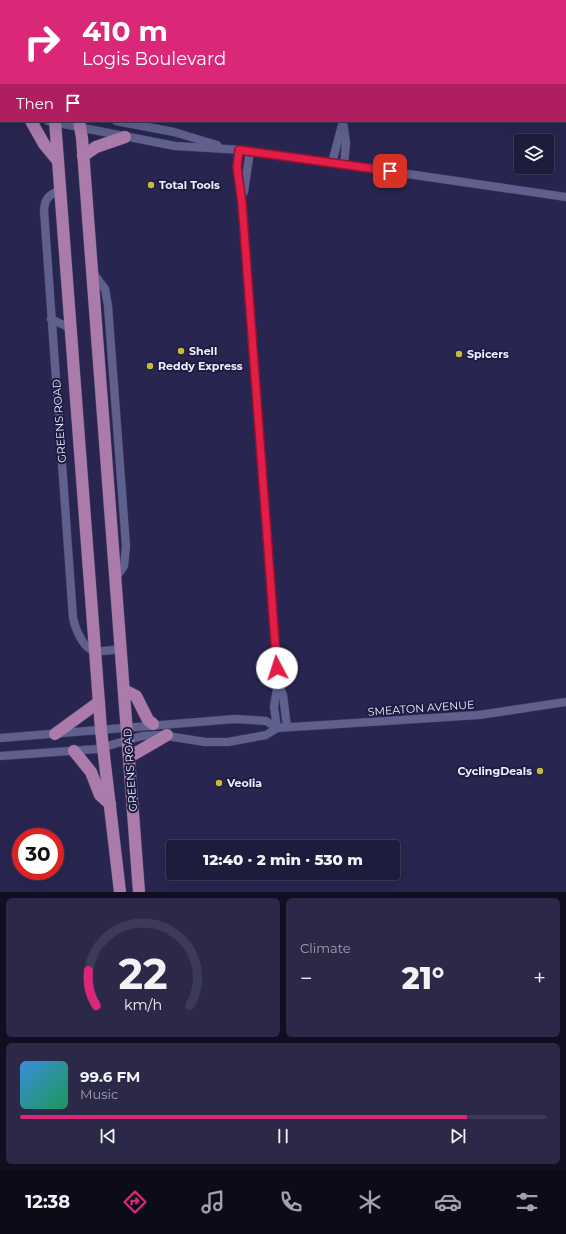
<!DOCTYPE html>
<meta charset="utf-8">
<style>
body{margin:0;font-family:Montserrat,sans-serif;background:#2b2947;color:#f1f3f6;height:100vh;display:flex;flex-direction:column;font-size:15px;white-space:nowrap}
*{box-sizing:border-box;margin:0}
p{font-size:13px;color:#a1a1af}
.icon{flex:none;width:22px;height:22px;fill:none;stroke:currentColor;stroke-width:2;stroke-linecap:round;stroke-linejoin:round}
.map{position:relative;height:892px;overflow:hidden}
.side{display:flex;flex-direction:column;gap:6px;padding:6px;background:#100f21;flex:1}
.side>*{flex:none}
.guide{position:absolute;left:0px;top:0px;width:566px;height:122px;box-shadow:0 4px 16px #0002,0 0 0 1px #3c3a56;background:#db2777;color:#fff;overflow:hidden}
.buttons{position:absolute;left:514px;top:134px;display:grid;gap:8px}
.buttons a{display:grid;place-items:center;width:40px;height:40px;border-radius:4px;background:#1e1c3c;box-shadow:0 4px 16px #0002,0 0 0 1px #3c3a56;font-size:20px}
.speed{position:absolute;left:12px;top:828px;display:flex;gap:8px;font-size:20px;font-weight:700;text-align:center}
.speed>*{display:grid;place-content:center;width:52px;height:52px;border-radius:50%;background:#1e1c3c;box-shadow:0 4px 16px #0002,0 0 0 1px #3c3a56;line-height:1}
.speed .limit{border:6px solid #d22;background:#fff;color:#111}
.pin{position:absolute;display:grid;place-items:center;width:34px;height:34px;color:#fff;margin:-17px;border-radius:8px;box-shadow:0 2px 6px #0006}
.me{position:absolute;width:44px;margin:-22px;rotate:355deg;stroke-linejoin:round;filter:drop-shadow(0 0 3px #0008)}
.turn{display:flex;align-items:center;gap:14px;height:84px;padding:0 16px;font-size:18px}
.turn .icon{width:52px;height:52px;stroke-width:2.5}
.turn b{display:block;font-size:28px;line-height:34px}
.then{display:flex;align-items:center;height:38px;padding:0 16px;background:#0003;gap:8px;font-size:15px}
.big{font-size:30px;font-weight:800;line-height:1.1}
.side .card{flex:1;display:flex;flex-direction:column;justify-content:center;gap:6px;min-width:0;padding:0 14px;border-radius:6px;background:#2b2947}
.side .dial{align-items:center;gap:0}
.dial svg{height:104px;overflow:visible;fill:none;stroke:#3c3a56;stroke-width:7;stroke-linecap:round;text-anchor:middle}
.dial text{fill:#f1f3f6;stroke:none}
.song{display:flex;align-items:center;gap:12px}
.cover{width:48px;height:48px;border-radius:6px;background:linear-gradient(135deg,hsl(210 70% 55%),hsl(150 70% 35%))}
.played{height:4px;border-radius:2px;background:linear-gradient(90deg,#db2777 85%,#3c3a56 85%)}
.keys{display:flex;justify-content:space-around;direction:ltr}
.heat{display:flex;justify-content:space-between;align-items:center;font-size:22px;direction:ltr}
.side .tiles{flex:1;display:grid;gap:6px;grid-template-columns:1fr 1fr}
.card:last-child{grid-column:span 2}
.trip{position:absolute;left:166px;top:840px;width:234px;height:40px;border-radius:4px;background:#1e1c3c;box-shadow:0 4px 16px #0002,0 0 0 1px #3c3a56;font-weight:800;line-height:40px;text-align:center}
.tab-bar{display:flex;height:64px;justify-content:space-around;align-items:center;background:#0c0b18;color:#a1a1af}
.tab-bar .icon{width:28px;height:28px}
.tab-bar .selected{color:#db2777}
.tab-bar b{font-size:18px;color:#f1f3f6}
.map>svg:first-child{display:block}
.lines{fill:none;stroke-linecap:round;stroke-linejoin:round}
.street-casing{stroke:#423e61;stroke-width:9}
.primary-casing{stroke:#423e61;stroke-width:13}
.street{stroke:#60608f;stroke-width:8}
.primary{stroke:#ab7cab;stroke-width:12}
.route-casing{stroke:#92132f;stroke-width:10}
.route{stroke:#e11d48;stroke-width:7}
.poi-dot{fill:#c9bb3a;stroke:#1f1c44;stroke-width:1.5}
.labels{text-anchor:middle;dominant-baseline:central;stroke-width:4;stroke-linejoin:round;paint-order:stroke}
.poi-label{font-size:11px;font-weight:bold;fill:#edeeff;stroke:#1f1c44;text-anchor:start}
.street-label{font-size:11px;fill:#edeeff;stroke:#1f1c44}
</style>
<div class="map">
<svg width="566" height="892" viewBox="0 0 566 892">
<rect width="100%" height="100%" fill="#282650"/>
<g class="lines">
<defs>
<g id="street">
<path d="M335,0V1"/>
<path d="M0,98L1,99"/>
<path d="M0,112H1"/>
<path d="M48,121L175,146L243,150L566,197"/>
<path d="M116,121L174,132L217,145"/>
<path d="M343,121L346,143L344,165"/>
<path d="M239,150L237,167L242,203L278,683L283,695L287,727"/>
<path d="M332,163L342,125"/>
<path d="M60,190C49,195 45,198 44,210L73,618C75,628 83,649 95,651C103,652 112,650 120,649"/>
<path d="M244,192L250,151"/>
<path d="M93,273L105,289L108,306L126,546L124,566L115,579"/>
<path d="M51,319L70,328"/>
<path d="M277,728L274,707L278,683"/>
<path d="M0,738L235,719L266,721L277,728"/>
<path d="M0,756L97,749L142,736L161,735L205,742H228L266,735L277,728L479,715L566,702"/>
</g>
<g id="primary">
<path d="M46,0V1"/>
<path d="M68,0V1"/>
<path d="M31,121L44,144L58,161"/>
<path d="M55,121L101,730L120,892"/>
<path d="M79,121L82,138L139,892"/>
<path d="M83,156L96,147L125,137"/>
<path d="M124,690L136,696L148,720L153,724"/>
<path d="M55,734L99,702"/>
<path d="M74,751L91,772L100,795L110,804"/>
<path d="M129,757L167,735"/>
</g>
</defs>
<use href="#street" class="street-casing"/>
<use href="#primary" class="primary-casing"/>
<use href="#street" class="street"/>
<use href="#primary" class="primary"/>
</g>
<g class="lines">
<defs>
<path id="route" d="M277,668L242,203L237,167L239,150L390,171"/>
</defs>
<use href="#route" class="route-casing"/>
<use href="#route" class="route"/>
</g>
<g class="poi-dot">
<circle cx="151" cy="185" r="4"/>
<circle cx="181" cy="351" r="4"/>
<circle cx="459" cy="354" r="4"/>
<circle cx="150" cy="366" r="4"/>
<circle cx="540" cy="771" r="4"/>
<circle cx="219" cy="783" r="4"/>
</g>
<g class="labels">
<g class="poi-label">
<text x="159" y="185">Total Tools</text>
<text x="189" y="351">Shell</text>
<text x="467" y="354">Spicers</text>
<text x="158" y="366">Reddy Express</text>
<text x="532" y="771" text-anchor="end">CyclingDeals</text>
<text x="227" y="783">Veolia</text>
</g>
<g class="street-label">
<text transform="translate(59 421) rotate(-94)">GREENS ROAD</text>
<text transform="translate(421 708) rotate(-4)">SMEATON AVENUE</text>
<text transform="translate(130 770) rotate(-94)">GREENS ROAD</text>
</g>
</g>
</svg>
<div class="buttons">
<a><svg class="icon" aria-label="layers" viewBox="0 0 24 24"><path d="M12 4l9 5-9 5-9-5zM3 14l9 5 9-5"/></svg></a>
</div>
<div class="speed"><div class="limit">30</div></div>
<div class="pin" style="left:390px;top:171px;background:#d93025"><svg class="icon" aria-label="arrive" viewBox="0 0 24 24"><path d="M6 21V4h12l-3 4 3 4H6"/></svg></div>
<svg class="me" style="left:277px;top:668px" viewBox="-20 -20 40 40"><circle r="19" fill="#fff"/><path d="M0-13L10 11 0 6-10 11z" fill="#e11d48"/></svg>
<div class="trip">12:40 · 2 min · 530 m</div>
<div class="guide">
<div class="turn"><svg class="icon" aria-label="right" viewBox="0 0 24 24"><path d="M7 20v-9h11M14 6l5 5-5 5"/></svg><div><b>410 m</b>Logis Boulevard</div></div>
<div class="then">Then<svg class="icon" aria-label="arrive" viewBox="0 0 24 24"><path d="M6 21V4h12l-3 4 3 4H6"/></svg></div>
</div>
</div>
<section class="side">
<div class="tiles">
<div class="card dial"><svg viewBox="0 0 100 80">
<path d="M14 69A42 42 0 1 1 86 69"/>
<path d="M14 69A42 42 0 0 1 8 42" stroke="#db2777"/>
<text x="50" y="56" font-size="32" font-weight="700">22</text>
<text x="50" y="72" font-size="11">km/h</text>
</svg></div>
<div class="card"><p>Climate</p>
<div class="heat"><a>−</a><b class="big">21°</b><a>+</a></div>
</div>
<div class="card">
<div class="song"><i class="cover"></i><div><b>99.6 FM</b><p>Music</p></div></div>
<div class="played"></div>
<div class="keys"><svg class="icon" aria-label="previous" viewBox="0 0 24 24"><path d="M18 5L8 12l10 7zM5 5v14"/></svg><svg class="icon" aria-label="pause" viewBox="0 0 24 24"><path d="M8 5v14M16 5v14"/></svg><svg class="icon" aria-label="next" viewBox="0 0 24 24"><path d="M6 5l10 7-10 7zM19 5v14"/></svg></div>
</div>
</div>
</section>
<nav class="tab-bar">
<b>12:38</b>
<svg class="icon selected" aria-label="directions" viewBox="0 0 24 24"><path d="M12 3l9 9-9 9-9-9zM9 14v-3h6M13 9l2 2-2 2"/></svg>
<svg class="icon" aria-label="music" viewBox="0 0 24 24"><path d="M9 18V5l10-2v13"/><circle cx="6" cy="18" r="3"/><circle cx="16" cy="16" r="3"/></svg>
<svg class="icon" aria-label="phone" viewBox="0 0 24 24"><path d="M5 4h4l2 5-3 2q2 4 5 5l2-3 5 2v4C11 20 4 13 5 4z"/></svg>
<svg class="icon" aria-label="climate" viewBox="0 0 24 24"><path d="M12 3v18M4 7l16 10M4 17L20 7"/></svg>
<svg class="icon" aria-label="car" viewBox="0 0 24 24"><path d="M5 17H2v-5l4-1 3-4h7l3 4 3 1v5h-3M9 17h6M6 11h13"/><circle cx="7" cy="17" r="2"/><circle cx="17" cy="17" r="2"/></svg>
<svg class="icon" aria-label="filters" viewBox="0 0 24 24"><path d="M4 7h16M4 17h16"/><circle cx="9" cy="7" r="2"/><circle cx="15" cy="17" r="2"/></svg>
</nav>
